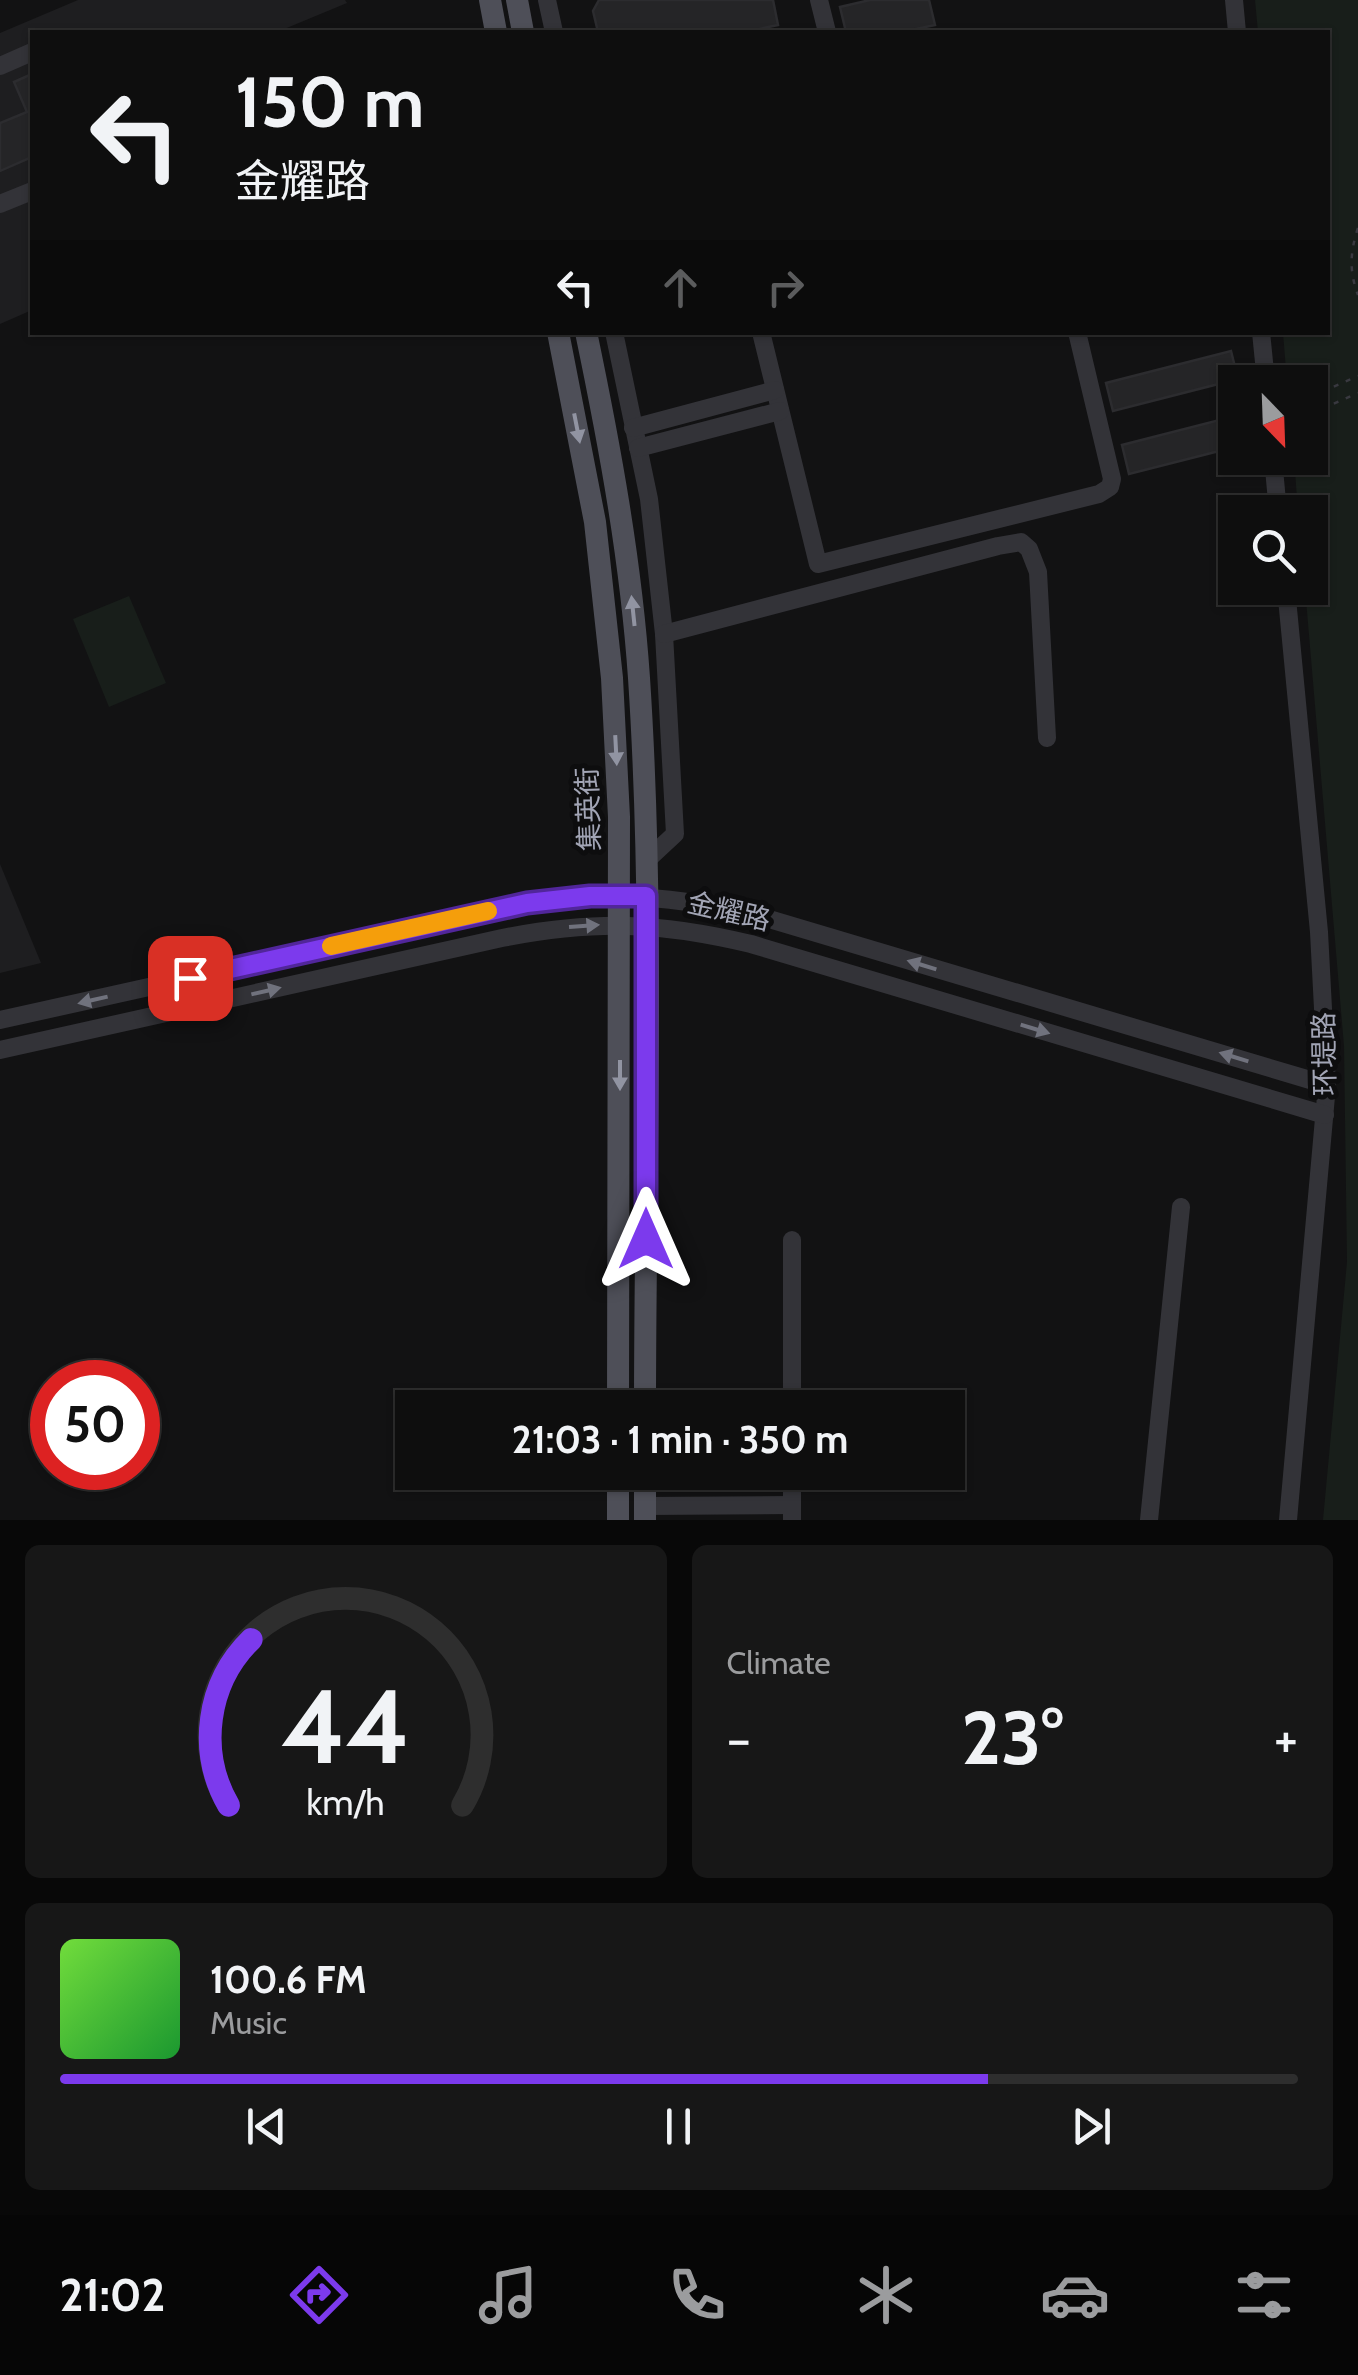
<!DOCTYPE html>
<meta charset="utf-8">
<style>
body{margin:0;font-family:Cabin,"Noto Sans SC",sans-serif;background:#171717;color:#f1f3f6;height:100vh;display:flex;flex-direction:column;font-size:38px;white-space:nowrap}
*{box-sizing:border-box;margin:0}
p{font-size:32px;color:#9b9c9e}
.icon{flex:none;width:55px;height:55px;fill:none;stroke:currentColor;stroke-width:2;stroke-linecap:round;stroke-linejoin:round}
.map{position:relative;height:1520px;overflow:hidden}
.panel{display:flex;flex-direction:column;gap:25px;padding:25px;background:#080808;flex:1}
.panel>*{flex:none}
.hud{position:absolute;left:30px;top:30px;width:1300px;height:305px;border-radius:0px;box-shadow:0 2px 8px #0004,0 0 0 2px #2e2e2e;background:#0e0e0e;color:#f1f3f6;overflow:hidden}
.needle{width:65px;rotate:157deg}
.controls{position:absolute;left:1218px;top:365px;display:grid;gap:20px}
.controls a{display:grid;place-items:center;width:110px;height:110px;border-radius:0px;background:#0e0e0e;box-shadow:0 2px 8px #0004,0 0 0 2px #2e2e2e;font-size:50px}
.speed{position:absolute;left:30px;top:1360px;display:flex;gap:20px;font-size:50px;font-weight:700;text-align:center}
.speed>*{display:grid;place-content:center;width:130px;height:130px;border-radius:50%;background:#0e0e0e;box-shadow:0 2px 8px #0004,0 0 0 2px #2e2e2e;line-height:1}
.speed .limit{border:15px solid #d22;background:#fff;color:#111}
.pin{position:absolute;display:grid;place-items:center;width:85px;height:85px;color:#fff;margin:-42px;border-radius:20px;box-shadow:0 5px 15px #0006}
.me{position:absolute;width:110px;margin:-55px;rotate:0deg;stroke-linejoin:round;filter:drop-shadow(0 0 8px #0008)}
.turn{display:flex;align-items:center;gap:35px;height:210px;padding:0 40px;font-size:45px}
.turn .icon{width:130px;height:130px;stroke-width:2.5}
.turn b{display:block;font-size:70px;line-height:85px}
.lanes{display:flex;align-items:center;height:95px;padding:0 40px;background:#0003;justify-content:center;gap:50px;direction:ltr}
.lanes .off{opacity:.35}
.big{font-size:75px;font-weight:700;line-height:1.1}
.panel .widget{flex:1;display:flex;flex-direction:column;justify-content:center;gap:15px;min-width:0;padding:0 35px;border-radius:15px;background:#171717}
.panel .dial{align-items:center;gap:0}
.dial svg{height:260px;overflow:visible;fill:none;stroke:#2e2e2e;stroke-width:7;stroke-linecap:round;text-anchor:middle}
.dial text{fill:#f1f3f6;stroke:none}
.song{display:flex;align-items:center;gap:30px}
.cover{width:120px;height:120px;border-radius:15px;background:linear-gradient(135deg,hsl(100 70% 55%),hsl(130 70% 35%))}
.played{height:10px;border-radius:5px;background:linear-gradient(90deg,#7c3aed 75%,#2e2e2e 75%)}
.keys{display:flex;justify-content:space-around;direction:ltr}
.heat{display:flex;justify-content:space-between;align-items:center;font-size:55px;direction:ltr}
.panel .tiles{flex:1;display:grid;gap:25px;grid-template-columns:1fr 1fr}
.widget:last-child{grid-column:span 2}
.trip{position:absolute;left:395px;top:1390px;width:570px;height:100px;border-radius:0px;background:#0e0e0e;box-shadow:0 2px 8px #0004,0 0 0 2px #2e2e2e;font-weight:700;line-height:100px;text-align:center}
.dock{display:flex;height:160px;justify-content:space-around;align-items:center;background:#060606;color:#9b9c9e}
.dock .icon{width:70px;height:70px}
.dock .on{color:#7c3aed}
.dock b{font-size:45px;color:#f1f3f6}
.map>svg:first-child{display:block}
.built{fill:#1e1e20}
.green{fill:#181e1a}
.building{fill:#252527;stroke:#2c2c2f;stroke-width:2.5}
.lines{fill:none;stroke-linecap:round;stroke-linejoin:round}
.path{stroke:#393940;stroke-width:2.5;stroke-dasharray:5 8;stroke-linecap:butt}
.minor{stroke:#333338;stroke-width:18}
.major{stroke:#4e4f58;stroke-width:22}
.oneway{fill:#9194a2}
.oneway2{fill:#70727d}
.route-casing{stroke:#51269a;stroke-width:25}
.route{stroke:#7c3aed;stroke-width:18}
.slow{stroke:#f59e0b;stroke-width:18}
.labels{text-anchor:middle;dominant-baseline:central;stroke-width:10;stroke-linejoin:round;paint-order:stroke}
.street-label{font-size:28px;fill:#a2a5b5;stroke:#0d0d0e}
</style>
<div class="map">
<svg width="1358" height="1520" viewBox="0 0 1358 1520">
<rect width="100%" height="100%" fill="#121213"/>
<g class="built">
<path d="M78,0H345L347,3L277,32H32V310L0,324V33Z"/>
<path d="M0,864L41,963L0,973Z"/>
</g>
<g class="green">
<path d="M1255,0H1358V1520H1323L1347,1262L1344,1046L1305,588H1310V512H1298L1294,458H1310V382H1287L1283,333L1328,332V32H1258Z"/>
<path d="M129,596L166,683L109,707L73,619Z"/>
</g>
<g class="building">
<path d="M599,0H773L778,25L745,32H598L593,11Z"/>
<path d="M870,0H929L935,25L902,32H846L840,7Z"/>
<path d="M32,74V157L0,171V123L27,112L14,82Z"/>
<path d="M1231,351L1238,379L1113,411L1106,383Z"/>
<path d="M1235,416V447L1129,474L1122,445Z"/>
</g>
<g class="lines">
<g class="path">
<path d="M1358,228C1350,252 1349,271 1358,295"/>
<path d="M1310,397L1358,376"/>
<path d="M1310,414L1358,393"/>
</g>
<g class="minor">
<path d="M547,0L554,32"/>
<path d="M819,0L827,32"/>
<path d="M1234,0L1237,32"/>
<path d="M0,66L32,52"/>
<path d="M0,204L32,191"/>
<path d="M614,332L649,499L664,634L675,834L646,861"/>
<path d="M761,332L818,564L1099,494L1110,487L1112,479L1077,332"/>
<path d="M1261,332L1266,382"/>
<path d="M633,428L775,390"/>
<path d="M638,448L780,411"/>
<path d="M1273,458L1278,512"/>
<path d="M1286,588L1319,932L1327,1085L1288,1520"/>
<path d="M664,634L998,546L1021,542L1029,549L1038,572L1047,738"/>
<path d="M0,1020L527,903C612,891 675,896 759,916L1327,1085"/>
<path d="M0,1050L502,938C596,920 658,922 751,944L1325,1115"/>
<path d="M792,1408V1240"/>
<path d="M645,1506L792,1505"/>
<path d="M792,1520V1472"/>
<path d="M1149,1520L1181,1207"/>
</g>
<g class="major">
<path d="M490,0L496,32"/>
<path d="M517,0L523,32"/>
<path d="M558,332L595,522L612,678L619,817L618,1408"/>
<path d="M586,332C610,447 631,561 639,678C655,920 645,1165 645,1408"/>
<path d="M618,1520V1472"/>
<path d="M645,1520V1472"/>
</g>
</g>
<defs><path id="oneway-solid" d="M-6-.8H1V-3.2L6.5 0L1 3.2V.8H-6Z" transform="scale(2.5)"/></defs>
<g class="oneway">
<use href="#oneway-solid" transform="translate(577 428) rotate(79)"/>
<use href="#oneway-solid" transform="translate(633 611) rotate(-96)"/>
<use href="#oneway-solid" transform="translate(616 750) rotate(87)"/>
<use href="#oneway-solid" transform="translate(620 1075) rotate(90)"/>
</g>
<g class="oneway2">
<use href="#oneway-solid" transform="translate(584 926) rotate(-4)"/>
<use href="#oneway-solid" transform="translate(922 965) rotate(-163)"/>
<use href="#oneway-solid" transform="translate(266 991) rotate(-13)"/>
<use href="#oneway-solid" transform="translate(93 1000) rotate(167)"/>
<use href="#oneway-solid" transform="translate(1035 1029) rotate(17)"/>
<use href="#oneway-solid" transform="translate(1234 1057) rotate(-163)"/>
</g>
<g class="lines">
<defs>
<path id="route" d="M190,978L527,903L590,896H646V1239"/>
</defs>
<use href="#route" class="route-casing"/>
<use href="#route" class="route"/>
<path class="slow" d="M331,946L488,911"/>
</g>
<g class="labels">
<g class="street-label">
<text transform="translate(588 809) rotate(-92)">集英街</text>
<text transform="translate(729 911) rotate(13)">金耀路</text>
<text transform="translate(1324 1054) rotate(-91)">环堤路</text>
</g>
</g>
</svg>
<div class="controls">
<a><svg class="needle" viewBox="-14 -14 28 28"><path d="M0-13l5 13h-10z" fill="#e53935"/><path d="M0 13l5-13h-10z" fill="#9b9c9e"/></svg></a>
<a><svg class="icon" aria-label="search" viewBox="0 0 24 24"><circle cx="10" cy="10" r="6"/><path d="M15 15l6 6"/></svg></a>
</div>
<div class="speed"><div class="limit">50</div></div>
<div class="pin" style="left:190px;top:978px;background:#d93025"><svg class="icon" aria-label="arrive" viewBox="0 0 24 24"><path d="M6 21V4h12l-3 4 3 4H6"/></svg></div>
<svg class="me" style="left:646px;top:1239px" viewBox="-20 -20 40 40"><path d="M0-17L14 15 0 8-14 15z" fill="#7c3aed" stroke="#fff" stroke-width="4"/></svg>
<div class="trip">21:03 · 1 min · 350 m</div>
<div class="hud">
<div class="turn"><svg class="icon" aria-label="left" viewBox="0 0 24 24"><path d="M17 20v-9H6M10 6l-5 5 5 5"/></svg><div><b>150 m</b>金耀路</div></div>
<div class="lanes"><svg class="icon" aria-label="left" viewBox="0 0 24 24"><path d="M17 20v-9H6M10 6l-5 5 5 5"/></svg><svg class="icon off" aria-label="ahead" viewBox="0 0 24 24"><path d="M12 20V5M6 11l6-6 6 6"/></svg><svg class="icon off" aria-label="right" viewBox="0 0 24 24"><path d="M7 20v-9h11M14 6l5 5-5 5"/></svg></div>
</div>
</div>
<section class="panel">
<div class="tiles">
<div class="widget dial"><svg viewBox="0 0 100 80">
<path d="M14 69A42 42 0 1 1 86 69"/>
<path d="M14 69A42 42 0 0 1 21 18" stroke="#7c3aed"/>
<text x="50" y="56" font-size="32" font-weight="700">44</text>
<text x="50" y="72" font-size="11">km/h</text>
</svg></div>
<div class="widget"><p>Climate</p>
<div class="heat"><a>−</a><b class="big">23°</b><a>+</a></div>
</div>
<div class="widget">
<div class="song"><i class="cover"></i><div><b>100.6 FM</b><p>Music</p></div></div>
<div class="played"></div>
<div class="keys"><svg class="icon" aria-label="previous" viewBox="0 0 24 24"><path d="M18 5L8 12l10 7zM5 5v14"/></svg><svg class="icon" aria-label="pause" viewBox="0 0 24 24"><path d="M8 5v14M16 5v14"/></svg><svg class="icon" aria-label="next" viewBox="0 0 24 24"><path d="M6 5l10 7-10 7zM19 5v14"/></svg></div>
</div>
</div>
</section>
<nav class="dock">
<b>21:02</b>
<svg class="icon on" aria-label="directions" viewBox="0 0 24 24"><path d="M12 3l9 9-9 9-9-9zM9 14v-3h6M13 9l2 2-2 2"/></svg>
<svg class="icon" aria-label="music" viewBox="0 0 24 24"><path d="M9 18V5l10-2v13"/><circle cx="6" cy="18" r="3"/><circle cx="16" cy="16" r="3"/></svg>
<svg class="icon" aria-label="phone" viewBox="0 0 24 24"><path d="M5 4h4l2 5-3 2q2 4 5 5l2-3 5 2v4C11 20 4 13 5 4z"/></svg>
<svg class="icon" aria-label="climate" viewBox="0 0 24 24"><path d="M12 3v18M4 7l16 10M4 17L20 7"/></svg>
<svg class="icon" aria-label="car" viewBox="0 0 24 24"><path d="M5 17H2v-5l4-1 3-4h7l3 4 3 1v5h-3M9 17h6M6 11h13"/><circle cx="7" cy="17" r="2"/><circle cx="17" cy="17" r="2"/></svg>
<svg class="icon" aria-label="filters" viewBox="0 0 24 24"><path d="M4 7h16M4 17h16"/><circle cx="9" cy="7" r="2"/><circle cx="15" cy="17" r="2"/></svg>
</nav>
